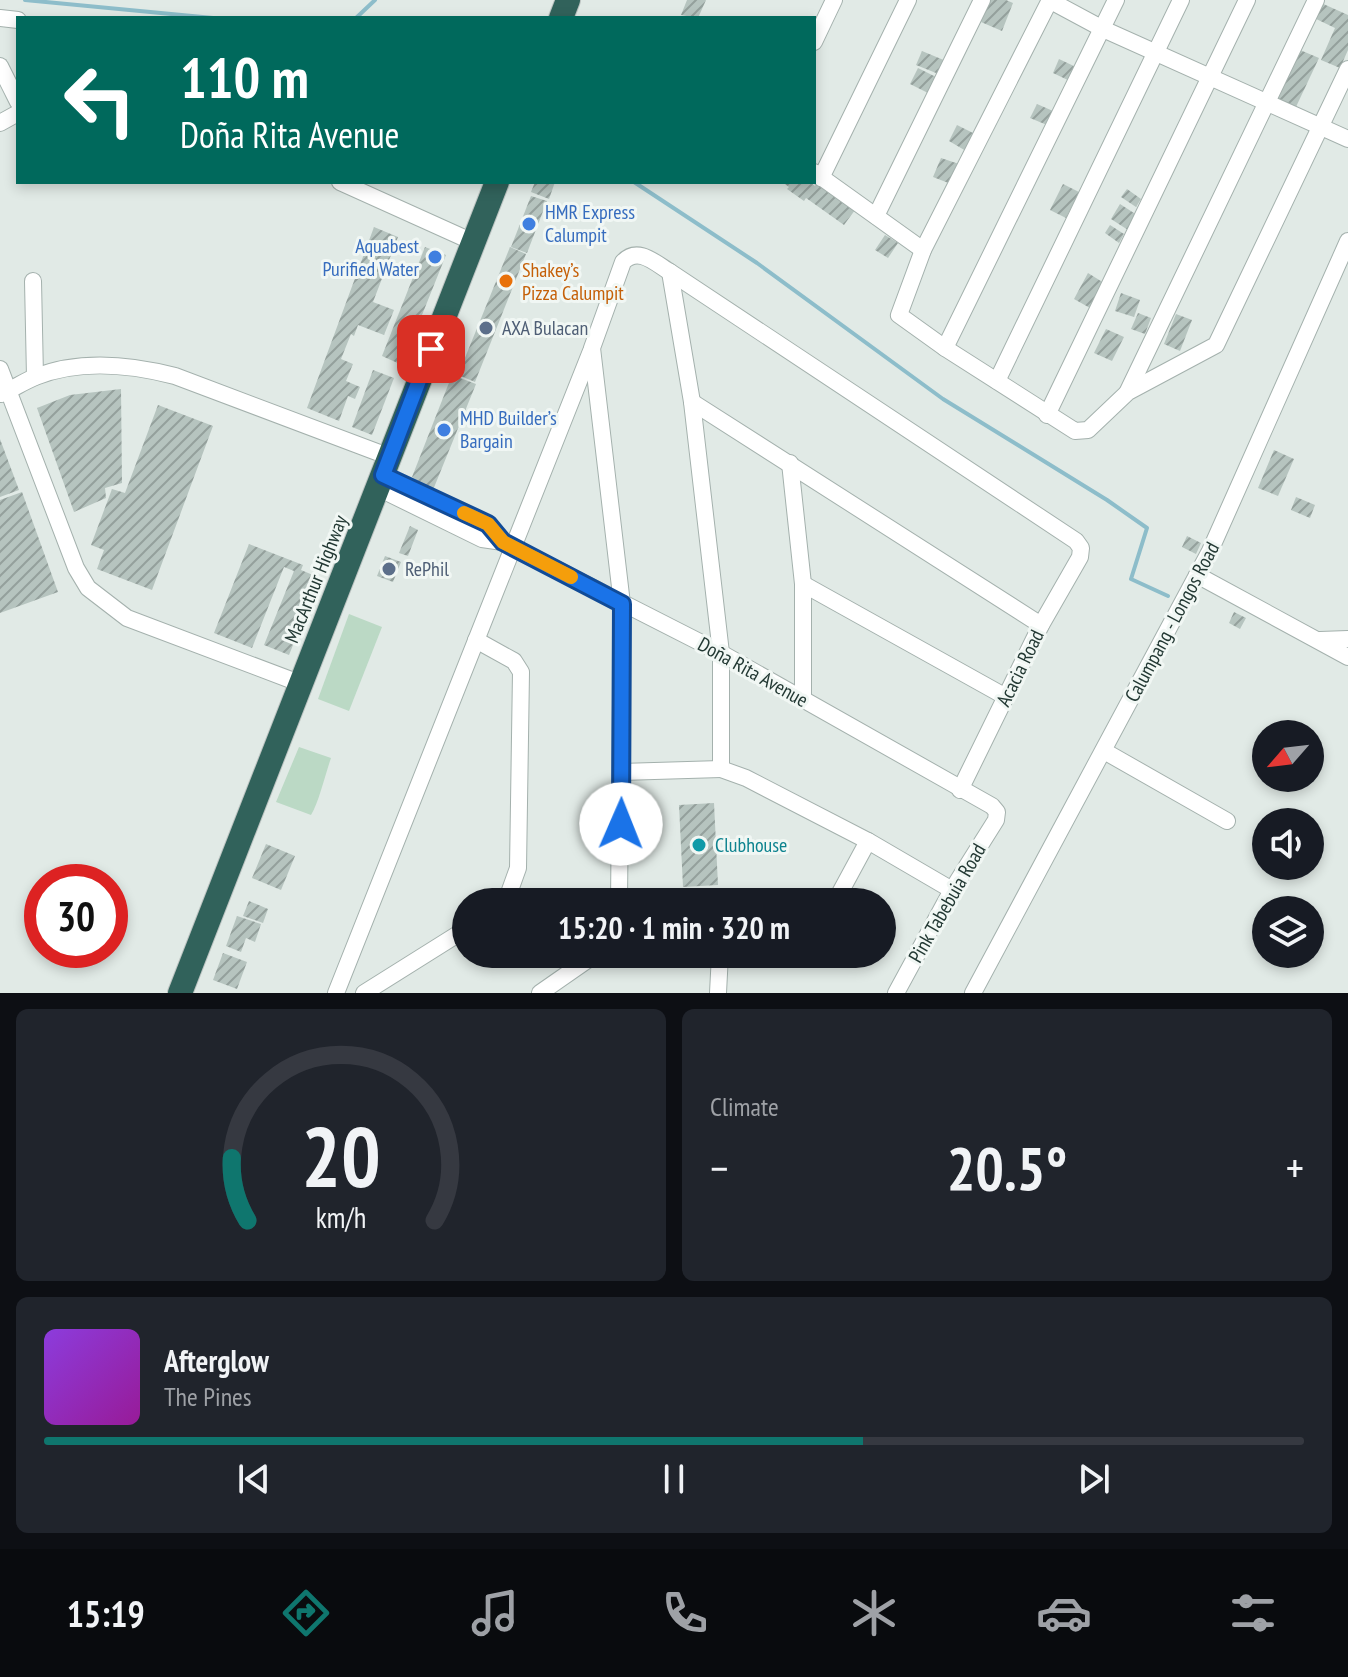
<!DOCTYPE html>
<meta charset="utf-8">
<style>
body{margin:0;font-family:"PT Sans Narrow",sans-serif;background:#20242c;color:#f1f3f6;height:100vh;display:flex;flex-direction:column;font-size:30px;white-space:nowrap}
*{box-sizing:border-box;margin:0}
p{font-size:26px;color:#9ea1a6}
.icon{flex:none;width:44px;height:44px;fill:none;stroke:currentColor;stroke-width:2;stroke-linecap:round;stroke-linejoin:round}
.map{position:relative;height:993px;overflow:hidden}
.side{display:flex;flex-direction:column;gap:16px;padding:16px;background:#0d0f14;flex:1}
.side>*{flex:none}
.top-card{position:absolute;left:16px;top:16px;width:800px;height:168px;border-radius:0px;box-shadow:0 4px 12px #0003;background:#00695c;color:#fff;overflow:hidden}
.needle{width:52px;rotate:242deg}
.fabs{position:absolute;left:1252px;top:720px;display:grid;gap:16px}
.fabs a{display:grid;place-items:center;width:72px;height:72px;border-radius:50%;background:#171b24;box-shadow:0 4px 12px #0003;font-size:40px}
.speed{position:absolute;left:24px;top:864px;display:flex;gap:16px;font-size:40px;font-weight:700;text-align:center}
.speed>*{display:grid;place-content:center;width:104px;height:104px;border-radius:50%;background:#171b24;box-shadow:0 4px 12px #0003;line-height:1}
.speed .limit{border:12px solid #d22;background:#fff;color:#111}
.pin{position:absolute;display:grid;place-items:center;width:68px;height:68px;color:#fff;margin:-34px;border-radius:16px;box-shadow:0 4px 12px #0006}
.me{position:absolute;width:88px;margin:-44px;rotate:1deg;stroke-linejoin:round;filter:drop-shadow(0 0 6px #0008)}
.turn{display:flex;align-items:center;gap:28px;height:168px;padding:0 32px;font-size:36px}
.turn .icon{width:104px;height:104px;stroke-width:2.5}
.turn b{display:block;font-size:56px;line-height:68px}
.big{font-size:60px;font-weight:800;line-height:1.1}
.side .tile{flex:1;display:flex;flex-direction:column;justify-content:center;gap:12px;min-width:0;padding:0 28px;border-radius:12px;background:#20242c}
.side .dial{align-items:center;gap:0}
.dial svg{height:208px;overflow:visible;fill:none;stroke:#363941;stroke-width:7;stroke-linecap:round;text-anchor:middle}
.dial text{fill:#f1f3f6;stroke:none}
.song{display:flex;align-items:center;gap:24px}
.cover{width:96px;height:96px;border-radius:12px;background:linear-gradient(135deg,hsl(270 70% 55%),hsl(300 70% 35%))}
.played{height:8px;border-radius:4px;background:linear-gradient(90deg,#0f766e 65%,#363941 65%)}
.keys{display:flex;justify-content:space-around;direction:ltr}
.heat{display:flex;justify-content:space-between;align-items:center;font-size:44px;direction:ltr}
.side .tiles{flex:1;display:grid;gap:16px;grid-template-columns:1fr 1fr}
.tile:last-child{grid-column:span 2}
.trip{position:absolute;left:452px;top:888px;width:444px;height:80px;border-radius:40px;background:#171b24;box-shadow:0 4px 12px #0003;font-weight:800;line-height:80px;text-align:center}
.dock{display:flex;height:128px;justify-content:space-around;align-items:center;background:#090b0e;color:#9ea1a6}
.dock .icon{width:56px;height:56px}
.dock .active{color:#0f766e}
.dock b{font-size:36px;color:#f1f3f6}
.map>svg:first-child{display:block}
.green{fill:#bbd9c5}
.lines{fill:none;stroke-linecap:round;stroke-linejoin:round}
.stream{stroke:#8dbdca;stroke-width:4}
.building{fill:url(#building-hatch)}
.minor-casing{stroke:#a4b1ad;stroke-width:18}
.highway-casing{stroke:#bdc4c2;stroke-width:26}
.minor{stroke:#fff;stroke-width:16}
.highway{stroke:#31625b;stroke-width:24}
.route-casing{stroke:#114b97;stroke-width:20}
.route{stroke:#1a73e8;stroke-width:14}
.slow{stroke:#f59e0b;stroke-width:14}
.shop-dot{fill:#3f7fe0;stroke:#f1f7f4;stroke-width:3}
.food-dot{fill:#e8710a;stroke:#f1f7f4;stroke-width:3}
.service-dot{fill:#5c6f8a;stroke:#f1f7f4;stroke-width:3}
.culture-dot{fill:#0f9aa8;stroke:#f1f7f4;stroke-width:3}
.labels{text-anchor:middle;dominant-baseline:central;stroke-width:6;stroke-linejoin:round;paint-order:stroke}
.shop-label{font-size:20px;fill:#366cbe;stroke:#f1f7f4;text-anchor:start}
.food-label{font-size:20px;fill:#c56008;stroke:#f1f7f4;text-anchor:start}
.service-label{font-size:20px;fill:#4e5e75;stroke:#f1f7f4;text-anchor:start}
.street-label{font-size:20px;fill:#233934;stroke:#f1f7f4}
.culture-label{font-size:20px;fill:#0d838f;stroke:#f1f7f4;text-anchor:start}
</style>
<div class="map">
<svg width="1348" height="993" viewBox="0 0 1348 993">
<defs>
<pattern id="building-hatch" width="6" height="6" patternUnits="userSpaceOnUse" patternTransform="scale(2)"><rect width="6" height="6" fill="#b6c4bf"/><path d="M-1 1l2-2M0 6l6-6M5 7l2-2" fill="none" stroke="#94a09c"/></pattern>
</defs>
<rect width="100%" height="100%" fill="#e1eae6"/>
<g class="green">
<path d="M349,614L382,627L349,711L318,699Z"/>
<path d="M299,747L331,758C325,775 319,802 311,815L276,802Z"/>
</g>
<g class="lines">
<g class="stream">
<path d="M25,0L213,18"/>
<path d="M356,18L375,0"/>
<path d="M634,182L757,263L943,399L1107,500L1147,528L1131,579L1168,596"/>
</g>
</g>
<g class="building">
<path d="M687,0H706L698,18L681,15Z"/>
<path d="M990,0H1006L1013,3L1002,31L981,22Z"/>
<path d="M1319,2L1348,15V50L1340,68L1321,60L1335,28L1312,17Z"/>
<path d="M1300,50L1319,58L1295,109L1274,100Z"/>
<path d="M922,51L946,61L941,75L916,65Z"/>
<path d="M1059,59L1078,68L1072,82L1053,73Z"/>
<path d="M918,68L938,78L930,94L910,84Z"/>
<path d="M1037,104L1053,111L1047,125L1030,118Z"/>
<path d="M957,125L975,134L966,151L949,141Z"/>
<path d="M941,158L959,164L951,184L933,177Z"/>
<path d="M535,182H555L549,199L531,192Z"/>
<path d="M782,182H810L815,186L817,182L855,210L844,225L806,198L804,201L787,189L789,187Z"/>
<path d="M1063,184L1079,192L1066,218L1050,210Z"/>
<path d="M1127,189L1141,199L1136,207L1121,197Z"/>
<path d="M531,196L547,201L527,253L511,247Z"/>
<path d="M1120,204L1137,215L1128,230L1111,219Z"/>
<path d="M1110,225L1124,234L1119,243L1105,233Z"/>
<path d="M374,227L398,237L373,302L394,310L384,335L358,325L354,336L351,334L341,359L353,364L346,381L360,387L355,399L348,396L339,421L307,408Z"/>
<path d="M885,235L898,243L888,258L875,250Z"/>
<path d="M425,247L446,255L402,365L382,356Z"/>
<path d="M510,247L526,254L475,382L458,375Z"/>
<path d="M1088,273L1104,283L1090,308L1074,299Z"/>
<path d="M1121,293L1140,300L1134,317L1115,311Z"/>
<path d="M1138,313L1151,318L1145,334L1131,329Z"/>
<path d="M1176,314L1192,320L1180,351L1164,344Z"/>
<path d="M1106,329L1124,337L1112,361L1094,353Z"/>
<path d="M373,370L394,378L372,435L352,427Z"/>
<path d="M452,375L476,384L433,490L412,477Z"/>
<path d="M121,389L122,483L105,488L106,498L74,512L37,408L70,395Z"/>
<path d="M158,405L213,426L152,590L97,569L104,550L91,545L112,489L125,493Z"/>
<path d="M0,439L19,490L0,497Z"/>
<path d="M1274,450L1294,459L1278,496L1258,488Z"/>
<path d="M22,492L58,592L0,613V500Z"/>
<path d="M1296,497L1315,505L1310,518L1291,510Z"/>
<path d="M410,526L418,530L408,556L399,553Z"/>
<path d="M1187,536L1201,543L1196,554L1182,547Z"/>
<path d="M249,544L303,565L301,570L320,578L289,655L264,645L294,571L284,567L252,648L214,633Z"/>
<path d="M385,556L401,562L393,582L377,576Z"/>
<path d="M1234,612L1246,618L1240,629L1229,623Z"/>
<path d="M714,803L718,885L683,887L679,805Z"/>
<path d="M266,844L295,856L281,890L252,878Z"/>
<path d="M249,901L268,909L263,923L243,916Z"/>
<path d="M237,916L261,924L255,942L246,938L241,952L226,946Z"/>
<path d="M223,953L247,962L237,989L213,980Z"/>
</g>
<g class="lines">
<defs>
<g id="minor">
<path d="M1049,0L1103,29L1348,139"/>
<path d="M1050,0L923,250L899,315L945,348L1075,431L1088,430L1128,392L1216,345L1348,69"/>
<path d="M0,18L18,20"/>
<path d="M814,42L834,0"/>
<path d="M0,66L18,102"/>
<path d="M0,123L18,113"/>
<path d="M814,172L923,250"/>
<path d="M821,178L908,0"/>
<path d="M340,182L473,242"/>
<path d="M876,216L982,0"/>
<path d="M670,272L692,402L721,653V769L746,778L868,841L952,890"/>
<path d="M33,281L35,377"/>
<path d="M945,348L1116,0"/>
<path d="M0,369L76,568L88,588L127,618L299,683"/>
<path d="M997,381L1181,0"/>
<path d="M1128,391L1316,0"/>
<path d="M1,394C13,389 23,382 35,377C80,359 129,364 175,376L390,457"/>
<path d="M692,402L1041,625"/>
<path d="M1047,415L1247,0"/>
<path d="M790,463L803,584V698"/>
<path d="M383,475L488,524L503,542"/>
<path d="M378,488L482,539L503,542L721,653L992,806L997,812L996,820L952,890L896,993"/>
<path d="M1197,575L1348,657"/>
<path d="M803,584L1006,697"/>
<path d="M476,640L514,661L521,672L518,868L509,893L503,902"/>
<path d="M1320,640L1348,639"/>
<path d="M1104,751L1227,821"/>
<path d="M621,772L721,769"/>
<path d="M619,902L622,604L592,348L623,262C638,246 655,263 670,272L1076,541L1081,548L1080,557L1041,625L960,790"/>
<path d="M835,902L868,841"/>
<path d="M336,993L591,351"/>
<path d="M364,993L466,929"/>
<path d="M540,993L596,954"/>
<path d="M718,993L720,954"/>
<path d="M973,993L1210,551L1348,241"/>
</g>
<g id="highway">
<path d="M561,18L568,0"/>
<path d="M180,993L497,182"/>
</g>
</defs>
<use href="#minor" class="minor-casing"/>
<use href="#highway" class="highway-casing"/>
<use href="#minor" class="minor"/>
<use href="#highway" class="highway"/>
</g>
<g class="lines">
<defs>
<path id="route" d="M431,349L383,475L488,524L503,542L622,604L621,824"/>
</defs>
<use href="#route" class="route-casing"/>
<use href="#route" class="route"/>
<path class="slow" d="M464,513L488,524L503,542L571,577"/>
</g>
<g class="shop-dot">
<circle cx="529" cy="224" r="8"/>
<circle cx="435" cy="257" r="8"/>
<circle cx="444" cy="430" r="8"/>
</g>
<circle class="food-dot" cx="506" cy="281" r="8"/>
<g class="service-dot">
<circle cx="486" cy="328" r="8"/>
<circle cx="389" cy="569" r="8"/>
</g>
<circle class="culture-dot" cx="699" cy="845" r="8"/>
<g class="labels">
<g class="shop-label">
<text x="545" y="212">HMR Express<tspan x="545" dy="23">Calumpit</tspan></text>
<text x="419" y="246" text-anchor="end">Aquabest<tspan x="419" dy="23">Purified Water</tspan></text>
<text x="460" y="418">MHD Builder’s<tspan x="460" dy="23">Bargain</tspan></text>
</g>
<g class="food-label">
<text x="522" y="270">Shakey’s<tspan x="522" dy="23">Pizza Calumpit</tspan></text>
</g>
<g class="service-label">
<text x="502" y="328">AXA Bulacan</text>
<text x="405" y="569">RePhil</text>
</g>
<g class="street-label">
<text transform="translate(316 579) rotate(-68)">MacArthur Highway</text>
<text transform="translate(1172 622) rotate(-62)">Calumpang - Longos Road</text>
<text transform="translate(1020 668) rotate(-64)">Acacia Road</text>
<text transform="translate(753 672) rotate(29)">Doña Rita Avenue</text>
<text transform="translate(947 903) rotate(-60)">Pink Tabebuia Road</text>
</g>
<g class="culture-label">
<text x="715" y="845">Clubhouse</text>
</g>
</g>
</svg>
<div class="fabs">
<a><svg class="needle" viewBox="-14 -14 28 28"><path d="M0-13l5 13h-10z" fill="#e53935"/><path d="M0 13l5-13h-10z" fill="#9ea1a6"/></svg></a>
<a><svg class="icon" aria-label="sound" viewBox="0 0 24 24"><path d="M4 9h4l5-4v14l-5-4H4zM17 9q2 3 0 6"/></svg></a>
<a><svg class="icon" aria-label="layers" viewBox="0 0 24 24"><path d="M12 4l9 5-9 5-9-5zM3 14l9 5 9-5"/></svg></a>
</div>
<div class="speed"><div class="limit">30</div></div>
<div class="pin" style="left:431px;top:349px;background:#d93025"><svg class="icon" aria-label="arrive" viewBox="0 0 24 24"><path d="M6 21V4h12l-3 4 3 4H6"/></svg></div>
<svg class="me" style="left:621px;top:824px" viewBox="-20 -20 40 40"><circle r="19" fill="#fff"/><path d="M0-13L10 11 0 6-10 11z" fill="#1a73e8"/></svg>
<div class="trip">15:20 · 1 min · 320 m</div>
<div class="top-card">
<div class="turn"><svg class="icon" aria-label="left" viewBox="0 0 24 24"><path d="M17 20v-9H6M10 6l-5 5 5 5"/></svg><div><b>110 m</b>Doña Rita Avenue</div></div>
</div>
</div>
<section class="side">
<div class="tiles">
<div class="tile dial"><svg viewBox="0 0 100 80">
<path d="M14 69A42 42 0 1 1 86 69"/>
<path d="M14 69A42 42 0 0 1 8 45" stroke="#0f766e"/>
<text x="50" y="56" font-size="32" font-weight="700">20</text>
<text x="50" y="72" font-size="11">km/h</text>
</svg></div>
<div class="tile"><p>Climate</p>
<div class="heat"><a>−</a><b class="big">20.5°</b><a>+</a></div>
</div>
<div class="tile">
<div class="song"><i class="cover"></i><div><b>Afterglow</b><p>The Pines</p></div></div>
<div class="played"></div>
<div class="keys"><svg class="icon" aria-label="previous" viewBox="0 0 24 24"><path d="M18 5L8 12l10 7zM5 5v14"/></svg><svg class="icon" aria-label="pause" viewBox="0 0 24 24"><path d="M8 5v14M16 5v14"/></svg><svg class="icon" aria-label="next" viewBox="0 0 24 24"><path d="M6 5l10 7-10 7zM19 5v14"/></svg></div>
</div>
</div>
</section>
<nav class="dock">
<b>15:19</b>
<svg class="icon active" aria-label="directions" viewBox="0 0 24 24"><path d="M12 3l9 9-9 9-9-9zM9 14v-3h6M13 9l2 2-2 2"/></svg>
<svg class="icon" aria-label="music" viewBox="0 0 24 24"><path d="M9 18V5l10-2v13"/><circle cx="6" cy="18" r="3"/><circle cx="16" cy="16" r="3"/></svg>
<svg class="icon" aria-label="phone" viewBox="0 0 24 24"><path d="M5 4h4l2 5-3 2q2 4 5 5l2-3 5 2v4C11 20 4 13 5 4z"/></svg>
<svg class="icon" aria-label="climate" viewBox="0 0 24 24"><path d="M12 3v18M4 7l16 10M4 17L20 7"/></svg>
<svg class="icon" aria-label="car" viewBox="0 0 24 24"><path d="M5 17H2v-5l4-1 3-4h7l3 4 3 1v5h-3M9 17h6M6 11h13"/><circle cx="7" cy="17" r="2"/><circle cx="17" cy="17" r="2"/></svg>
<svg class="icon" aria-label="filters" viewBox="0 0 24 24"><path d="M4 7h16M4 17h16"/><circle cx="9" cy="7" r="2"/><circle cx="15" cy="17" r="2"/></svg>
</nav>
